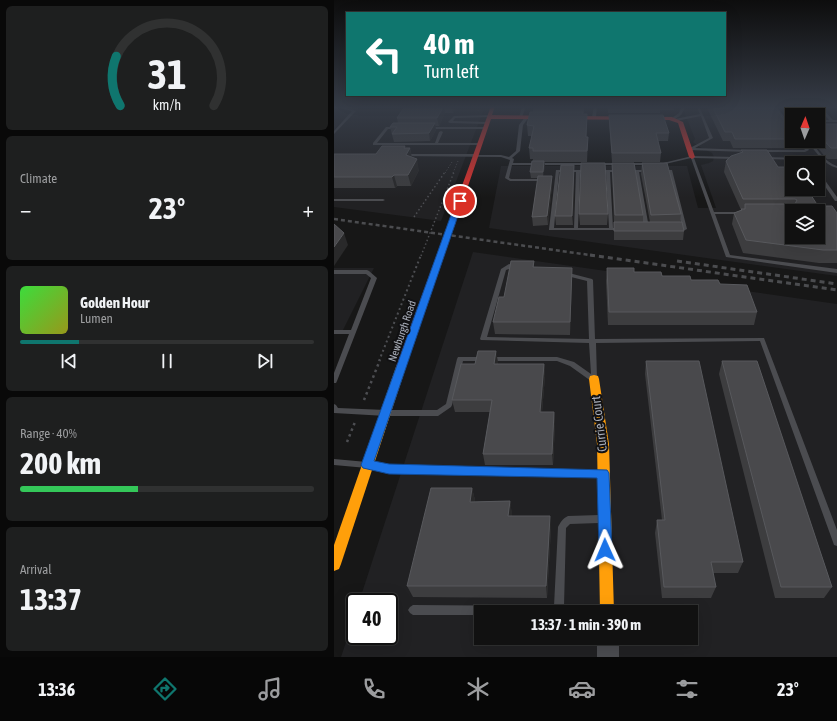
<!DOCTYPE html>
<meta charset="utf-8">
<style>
body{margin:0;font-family:"Asap Condensed",sans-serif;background:#1e1f1f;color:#f1f3f6;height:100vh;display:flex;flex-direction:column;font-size:15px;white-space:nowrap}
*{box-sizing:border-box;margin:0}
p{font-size:13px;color:#9c9d9f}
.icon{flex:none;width:22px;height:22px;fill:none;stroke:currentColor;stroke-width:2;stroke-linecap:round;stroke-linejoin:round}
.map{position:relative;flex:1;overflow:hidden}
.panel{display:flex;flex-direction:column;gap:6px;padding:6px;background:#090909;width:334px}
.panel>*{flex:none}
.guide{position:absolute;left:12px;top:12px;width:380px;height:84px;border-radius:0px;box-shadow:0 4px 16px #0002,0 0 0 1px #303131;background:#0f766e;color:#fff;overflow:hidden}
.needle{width:26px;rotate:2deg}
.controls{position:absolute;left:451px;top:108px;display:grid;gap:8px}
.controls a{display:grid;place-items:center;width:40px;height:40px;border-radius:0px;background:#111;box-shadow:0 4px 16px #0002,0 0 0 1px #303131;font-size:20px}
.speed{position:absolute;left:12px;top:593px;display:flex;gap:8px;font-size:20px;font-weight:700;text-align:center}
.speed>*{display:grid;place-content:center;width:52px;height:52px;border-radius:50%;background:#111;box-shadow:0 4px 16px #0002,0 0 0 1px #303131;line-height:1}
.speed .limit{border:2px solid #111;border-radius:6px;background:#fff;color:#111}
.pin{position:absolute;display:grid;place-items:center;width:34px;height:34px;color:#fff;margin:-17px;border:2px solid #fff;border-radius:50%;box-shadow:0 1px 4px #0007}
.me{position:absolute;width:44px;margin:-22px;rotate:359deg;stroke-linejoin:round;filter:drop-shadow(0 0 3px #0008)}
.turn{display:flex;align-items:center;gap:14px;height:84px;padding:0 12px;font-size:18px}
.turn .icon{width:52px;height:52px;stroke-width:2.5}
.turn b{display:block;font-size:28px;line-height:34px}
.big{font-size:30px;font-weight:700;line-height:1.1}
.panel .tile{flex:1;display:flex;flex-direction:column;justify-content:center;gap:6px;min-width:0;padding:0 14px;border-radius:6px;background:#1e1f1f}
.panel .dial{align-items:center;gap:0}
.dial svg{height:104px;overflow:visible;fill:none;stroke:#303131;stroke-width:7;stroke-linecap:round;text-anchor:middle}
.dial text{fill:#f1f3f6;stroke:none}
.song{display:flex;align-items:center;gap:12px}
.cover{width:48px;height:48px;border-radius:6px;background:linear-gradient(135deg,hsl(120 70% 55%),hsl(60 70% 35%))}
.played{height:4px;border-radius:2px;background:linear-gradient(90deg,#0f766e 20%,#303131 20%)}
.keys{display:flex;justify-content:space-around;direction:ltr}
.heat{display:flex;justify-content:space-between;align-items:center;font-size:22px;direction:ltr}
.charge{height:6px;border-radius:3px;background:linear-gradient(90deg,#34c759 40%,#303131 0)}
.trip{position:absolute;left:140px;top:605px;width:224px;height:40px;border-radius:0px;background:#111;box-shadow:0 4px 16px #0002,0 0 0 1px #303131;font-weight:700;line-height:40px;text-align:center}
.tab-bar{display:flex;height:64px;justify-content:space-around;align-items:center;background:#070707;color:#9c9d9f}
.tab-bar .icon{width:28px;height:28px}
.tab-bar .on{color:#0f766e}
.tab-bar b{font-size:18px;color:#f1f3f6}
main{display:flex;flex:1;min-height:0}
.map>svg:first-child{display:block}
.built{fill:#212123;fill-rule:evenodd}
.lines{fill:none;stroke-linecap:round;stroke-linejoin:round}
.path-far3{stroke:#4d4e52;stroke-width:1;stroke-dasharray:1 2;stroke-linecap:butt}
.path-far2{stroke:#4d4e52;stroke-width:1.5;stroke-dasharray:1.5 2.5;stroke-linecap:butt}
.path-far1{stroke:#4d4e52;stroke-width:2;stroke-dasharray:2 3;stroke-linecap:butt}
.path{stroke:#4d4e52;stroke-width:2.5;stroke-dasharray:2.5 3.5;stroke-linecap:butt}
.lane{fill:#4b4c50;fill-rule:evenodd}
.street{fill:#4b4c50;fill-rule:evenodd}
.slow{fill:#ff9f0a;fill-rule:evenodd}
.jam{fill:#e5322d;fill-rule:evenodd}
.rail-far1{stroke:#4b4c4f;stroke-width:2.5;stroke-dasharray:4 3;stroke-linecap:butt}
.rail{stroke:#4b4c4f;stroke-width:3;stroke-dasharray:5 4;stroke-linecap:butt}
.wall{fill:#3d3d3f}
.shaded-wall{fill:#29292a}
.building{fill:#49494c;stroke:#58595d;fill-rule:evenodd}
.route{fill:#1a73e8;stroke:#114b97}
.labels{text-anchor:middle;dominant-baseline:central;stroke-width:4;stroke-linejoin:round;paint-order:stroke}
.street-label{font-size:11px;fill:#a8adb8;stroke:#111113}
.near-street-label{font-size:13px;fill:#a8adb8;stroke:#111113}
</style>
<main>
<section class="panel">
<div class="tile dial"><svg viewBox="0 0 100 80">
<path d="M14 69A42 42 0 1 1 86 69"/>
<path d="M14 69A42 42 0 0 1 11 31" stroke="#0f766e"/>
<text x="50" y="56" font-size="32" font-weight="700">31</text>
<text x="50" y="72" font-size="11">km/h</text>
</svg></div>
<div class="tile"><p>Climate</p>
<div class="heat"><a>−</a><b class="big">23°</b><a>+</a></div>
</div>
<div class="tile">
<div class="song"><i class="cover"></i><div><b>Golden Hour</b><p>Lumen</p></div></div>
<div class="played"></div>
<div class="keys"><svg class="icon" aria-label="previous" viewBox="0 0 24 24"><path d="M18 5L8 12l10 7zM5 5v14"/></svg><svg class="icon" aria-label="pause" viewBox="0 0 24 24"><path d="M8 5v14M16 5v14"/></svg><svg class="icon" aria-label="next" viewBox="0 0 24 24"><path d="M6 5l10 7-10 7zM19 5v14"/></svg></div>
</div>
<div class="tile"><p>Range · 40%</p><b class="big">200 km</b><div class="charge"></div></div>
<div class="tile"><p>Arrival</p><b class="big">13:37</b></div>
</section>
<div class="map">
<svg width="503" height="657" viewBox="0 0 503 657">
<rect width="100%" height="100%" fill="#171717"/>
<g class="built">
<path d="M0,106H151L107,221L0,207Z"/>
<path d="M348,106H503V276L155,228L167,166H353L364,208H382L367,165L375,163L379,161L380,157L378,153L366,147L359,142L361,139ZM458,115H484V141H458ZM458,163H484V189H458ZM458,211H484V237H458Z"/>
<path d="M139,252L503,304V657H7L21,615V636H55V602H25ZM147,612H357V638H147Z"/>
<path d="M0,268H40L7,334H0Z"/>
</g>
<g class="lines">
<g class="path-far3">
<path d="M144,111L146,106"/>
<path d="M111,173L118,162"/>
<path d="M119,173L124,161"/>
</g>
<g class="path-far2">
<path d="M80,217L111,172"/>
<path d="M87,256L120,172"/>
</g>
<path class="path-far1" d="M45,361L87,255"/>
<g class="path">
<path d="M30,400L46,360"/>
<path d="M13,442L21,422"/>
</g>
<g class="lane">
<path d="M2,106H6L22,111L0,134V131L18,111L2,107Z"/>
<path d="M188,106H192L188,117L185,118Z"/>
<path d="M260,106H263L262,117L260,118L258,117Z"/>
<path d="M347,106H349L351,108L347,115L341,119L366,114L362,106H365L379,138L361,148L414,150L416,151L414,152L354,150V148H356L375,138L367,116L342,121H341V119L338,120V118L345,113L347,108Z"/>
<path d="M439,106H442L458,127V130H457Z"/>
<path d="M464,106H467L475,115H471Z"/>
<path d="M483,106H486L499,120H503V122H484V120H495Z"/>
<path d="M157,115V117H156L121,118L119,121L154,122V124H153L116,123L114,122L120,116Z"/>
<path d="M192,116L195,117L189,125L186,151L178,158L180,159L179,163H254L256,164L255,165H178L175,178L177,179H211L213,180L211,181H176L171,178L176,160L167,157L69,156L67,155L69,154H142L144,155H167L175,157L182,151L185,125Z"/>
<path d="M52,127H63L65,128L63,129H54L43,143H101L105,132L107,131L109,132L104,143H145L147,144L145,145H39V143Z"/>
<path d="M95,127H151L153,128L151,129H94L93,128Z"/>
<path d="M464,141H468L475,150L471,152H427L425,151L427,150H471Z"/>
<path d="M473,141H477C484,151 491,162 503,166V168C489,164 482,152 473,141Z"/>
<path d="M358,156L403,157L405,158L403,159L360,158L380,212H407L409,213L407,214H381L396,255L503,269V273L392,257L357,158L327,165L325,164Z"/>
<path d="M429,157L474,158H475L479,163H475L473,160L430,159H429Z"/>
<path d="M262,163H314L316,164L314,165H262Z"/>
<path d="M222,170H338L353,229L351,230H215V229ZM225,172H242L240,228H220ZM246,172H272L275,228H244ZM276,172H301L310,228H279ZM305,172H335L348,228H315Z"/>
<path d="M484,172H485L503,197V201H501L484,176Z"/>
<path d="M0,199H49L51,200L49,201H0Z"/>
<path d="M175,264L184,266L185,267C181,270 178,267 172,270L153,337L255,339L253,281L229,275L228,274L231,272L258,279L259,280L261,339L430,338L503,530V546L500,545L499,542L426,341L262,343L263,379L262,381H257L236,366L223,361H129L118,405L117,407L104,416H52L0,413V404L2,405L4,408L52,410H103L112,404L123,359L124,357H223L240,362L257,374L255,343L147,340L146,339L167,269Z"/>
<path d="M0,270H33L35,271L43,278L3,381L2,383H0V373L15,334H0V330H17L37,278L32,274H0Z"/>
<path d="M0,459L33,462L55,466L266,470L269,471L270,473L269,475L266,476L55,472L33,468L0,465Z"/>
<path d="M265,515L268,516L269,519L268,522L265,523L236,524L232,528L230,606H266L269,608L270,612H147V615H79L76,613L74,610L76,607L79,605L220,606L224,527C226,523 229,518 234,516Z"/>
</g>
<rect class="street" x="263" y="638" width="22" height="19"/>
<g class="slow">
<path d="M67,363L70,365L72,367L7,564L5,569L0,571V545L62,367L64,365Z"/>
<path d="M260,375L264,376L265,379L275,444L280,612H266L263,444L255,379L256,376Z"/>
</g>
<path class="jam" d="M157,106H161L158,115L338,117L349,122L361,157L358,159L355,157L344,123L335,120L157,119L72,367L70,369H64L62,367Z"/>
<path class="rail-far1" d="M0,219L263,256"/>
<g class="rail">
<path d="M256,255L503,290"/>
<path d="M343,261L503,284"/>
</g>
</g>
<g class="wall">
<path d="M71,106H123L119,113H111L105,126H101L102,130L96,141L60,142L56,127L64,123L63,118Z"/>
<path d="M199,106H250V113H249V114L252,137H254L253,162H210L211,166L209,176L218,185L214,225L199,226L198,217L204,178H197L196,172L199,161V159H196L195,148L198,136H194L193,125L199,112Z"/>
<path d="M269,106H345V108H340V110H326V113H274V108H270Z"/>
<path d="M372,106H440L458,131V141H463L461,148H399L396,141H389Z"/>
<path d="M275,115L335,133L334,141H324L327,153L326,162H278L275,122Z"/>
<path d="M488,124H503V159H493L478,141H484V126H488Z"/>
<path d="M71,148H76L78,157L85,170L77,186H63L61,188H0V154H42Z"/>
<path d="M407,150L444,167L484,206L503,213V263H485L409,253L398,224L400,213L407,210L390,172L392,161L407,152Z"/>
<path d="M278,163L309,215V222H316L307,174L308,163L347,214L346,222L350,231L349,240H280V222L278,174Z"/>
<path d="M240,174L239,225H222L221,216Z"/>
<path d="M245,214H274L273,225H246Z"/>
<path d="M200,261V267L238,280L236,335L161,334L159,322L170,297Z"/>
<path d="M273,268L386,284L423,312L420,325H274L272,281Z"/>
<path d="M312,361L409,562L404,573H379L382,587L377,598H328L321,533L323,520H328L311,374Z"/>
<path d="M388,361L498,587L490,598H441L385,374Z"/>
<path d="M164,362V364H210L211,376L208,412H220L221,424L219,465H151L149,454L156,412H121L118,400L141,364Z"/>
<path d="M138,488L141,500V502L176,501L178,516L217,528L213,598L79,597L73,586Z"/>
</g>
<g class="shaded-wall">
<path d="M110,106L111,113L105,126L103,118Z"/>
<path d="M118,106H123L119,113Z"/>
<path d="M101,123L102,130L96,141L95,133Z"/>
<path d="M71,146L73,153L76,148L78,159L74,166L70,148Z"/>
<path d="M83,159L85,170L77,186L74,175Z"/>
<path d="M210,161L211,166L209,178V172Z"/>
<path d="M240,165V174L239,225L238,216Z"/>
<path d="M60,175L63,186L61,188L58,177Z"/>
<path d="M218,176V185L214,225L213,216Z"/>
<path d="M10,233L14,245L0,266V247Z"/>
<path d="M238,268V280L236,335V322Z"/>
<path d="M162,351L164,362L162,376L160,364Z"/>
<path d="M210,364L211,376L207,424L206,412Z"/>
<path d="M220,412L221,424L219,465L218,454Z"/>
<path d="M138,488L141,500L139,514L136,502Z"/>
<path d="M176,501L178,514L177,528L174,516Z"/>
<path d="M216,516L217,528L213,598L212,586Z"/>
</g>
<g class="building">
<path d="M71,106H118H110L103,118H63Z"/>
<path d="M378,106H440L458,131V139H401L398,132H391Z"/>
<path d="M196,112H249L248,114H253L252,137H254L253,151H199V148H195L200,126L193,125Z"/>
<path d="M275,115H329L335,133H322L327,153H278Z"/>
<path d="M59,123H101L95,133L58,134L63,127H56Z"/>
<path d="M488,124H503V148H497L484,134V126H490Z"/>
<path d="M48,146H71L70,148H76L72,155L83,159L74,175H60L58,177H0V154H42Z"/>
<path d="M407,150H433L444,167H458V189H473L484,206H498L503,213V250H489L412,240L400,213L408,210L407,209H411V204H461L463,200L461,199H409L392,161L397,156L409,152ZM458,211H484V237H458Z"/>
<path d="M198,161H210L209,172H196Z"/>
<path d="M247,163H271L274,214H245Z"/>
<path d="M278,163H300L309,215H281Z"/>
<path d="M308,163H333L347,214L317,215Z"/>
<path d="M227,165H240L238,216H221Z"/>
<path d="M204,176H218L213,216L198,217Z"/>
<path d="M280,222H348L350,231H280Z"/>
<path d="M0,224L10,233L0,247Z"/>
<path d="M177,261H200L199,267L238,268L236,322H159L165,297H170Z"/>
<path d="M273,268H300V272H327L328,276H356L357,280H384L386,284L413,285L423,312H275Z"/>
<path d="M144,351H162L160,364H210L206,412H220L218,454H149L158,400H118L127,364H141Z"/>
<path d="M312,361H365L409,562H377L382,587H330L323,520H331Z"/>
<path d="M388,361H423L498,587H447Z"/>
<path d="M97,488H138L136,502L176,501L174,516H216L212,586H73Z"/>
</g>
<linearGradient id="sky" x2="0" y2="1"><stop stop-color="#0d0d0d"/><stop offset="0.54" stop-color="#363c47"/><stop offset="1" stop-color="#363c47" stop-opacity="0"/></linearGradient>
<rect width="503" height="198" fill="url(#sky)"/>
<path class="route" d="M126,199L129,201L40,461L55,464L273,470L275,473L278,550L276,554L271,556L267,554L265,550L263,478L55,474L29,468L27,465L122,201Z"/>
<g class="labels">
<g class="street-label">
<text transform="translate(68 331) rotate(-71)">Newburgh Road</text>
</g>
<g class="near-street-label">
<text transform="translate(265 424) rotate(-97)">Currie Court</text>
</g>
</g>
</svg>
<div class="controls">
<a><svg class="needle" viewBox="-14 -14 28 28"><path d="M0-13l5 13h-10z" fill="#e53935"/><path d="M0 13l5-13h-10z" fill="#9c9d9f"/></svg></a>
<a><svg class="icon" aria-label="search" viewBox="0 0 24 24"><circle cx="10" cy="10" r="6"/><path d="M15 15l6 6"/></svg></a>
<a><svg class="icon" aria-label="layers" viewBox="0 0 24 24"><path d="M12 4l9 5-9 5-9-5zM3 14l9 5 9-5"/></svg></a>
</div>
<div class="speed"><div class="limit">40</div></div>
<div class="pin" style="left:126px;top:201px;background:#d93025"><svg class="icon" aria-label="arrive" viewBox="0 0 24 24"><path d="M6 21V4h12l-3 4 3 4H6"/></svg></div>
<svg class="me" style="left:271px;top:550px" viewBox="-20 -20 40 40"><path d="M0-17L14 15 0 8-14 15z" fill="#1a73e8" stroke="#fff" stroke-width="4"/></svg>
<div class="trip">13:37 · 1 min · 390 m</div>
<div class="guide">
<div class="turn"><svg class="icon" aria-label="left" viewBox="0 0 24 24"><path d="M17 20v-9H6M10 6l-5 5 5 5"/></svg><div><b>40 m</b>Turn left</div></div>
</div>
</div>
</main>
<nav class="tab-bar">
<b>13:36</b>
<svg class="icon on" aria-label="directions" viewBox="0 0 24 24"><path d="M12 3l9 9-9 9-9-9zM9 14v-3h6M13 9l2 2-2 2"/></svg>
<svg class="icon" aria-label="music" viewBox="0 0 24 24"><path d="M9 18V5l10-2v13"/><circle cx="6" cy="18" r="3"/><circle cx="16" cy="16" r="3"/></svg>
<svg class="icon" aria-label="phone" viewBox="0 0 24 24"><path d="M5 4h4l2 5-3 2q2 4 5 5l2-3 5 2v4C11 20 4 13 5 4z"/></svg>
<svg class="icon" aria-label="climate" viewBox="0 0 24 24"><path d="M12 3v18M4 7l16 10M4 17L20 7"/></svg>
<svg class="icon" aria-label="car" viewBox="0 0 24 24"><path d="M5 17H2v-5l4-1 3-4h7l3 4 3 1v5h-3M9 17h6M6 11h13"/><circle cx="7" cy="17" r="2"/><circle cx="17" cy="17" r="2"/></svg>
<svg class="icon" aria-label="filters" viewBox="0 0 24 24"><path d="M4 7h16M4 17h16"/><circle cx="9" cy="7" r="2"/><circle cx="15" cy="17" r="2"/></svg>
<b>23°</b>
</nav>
